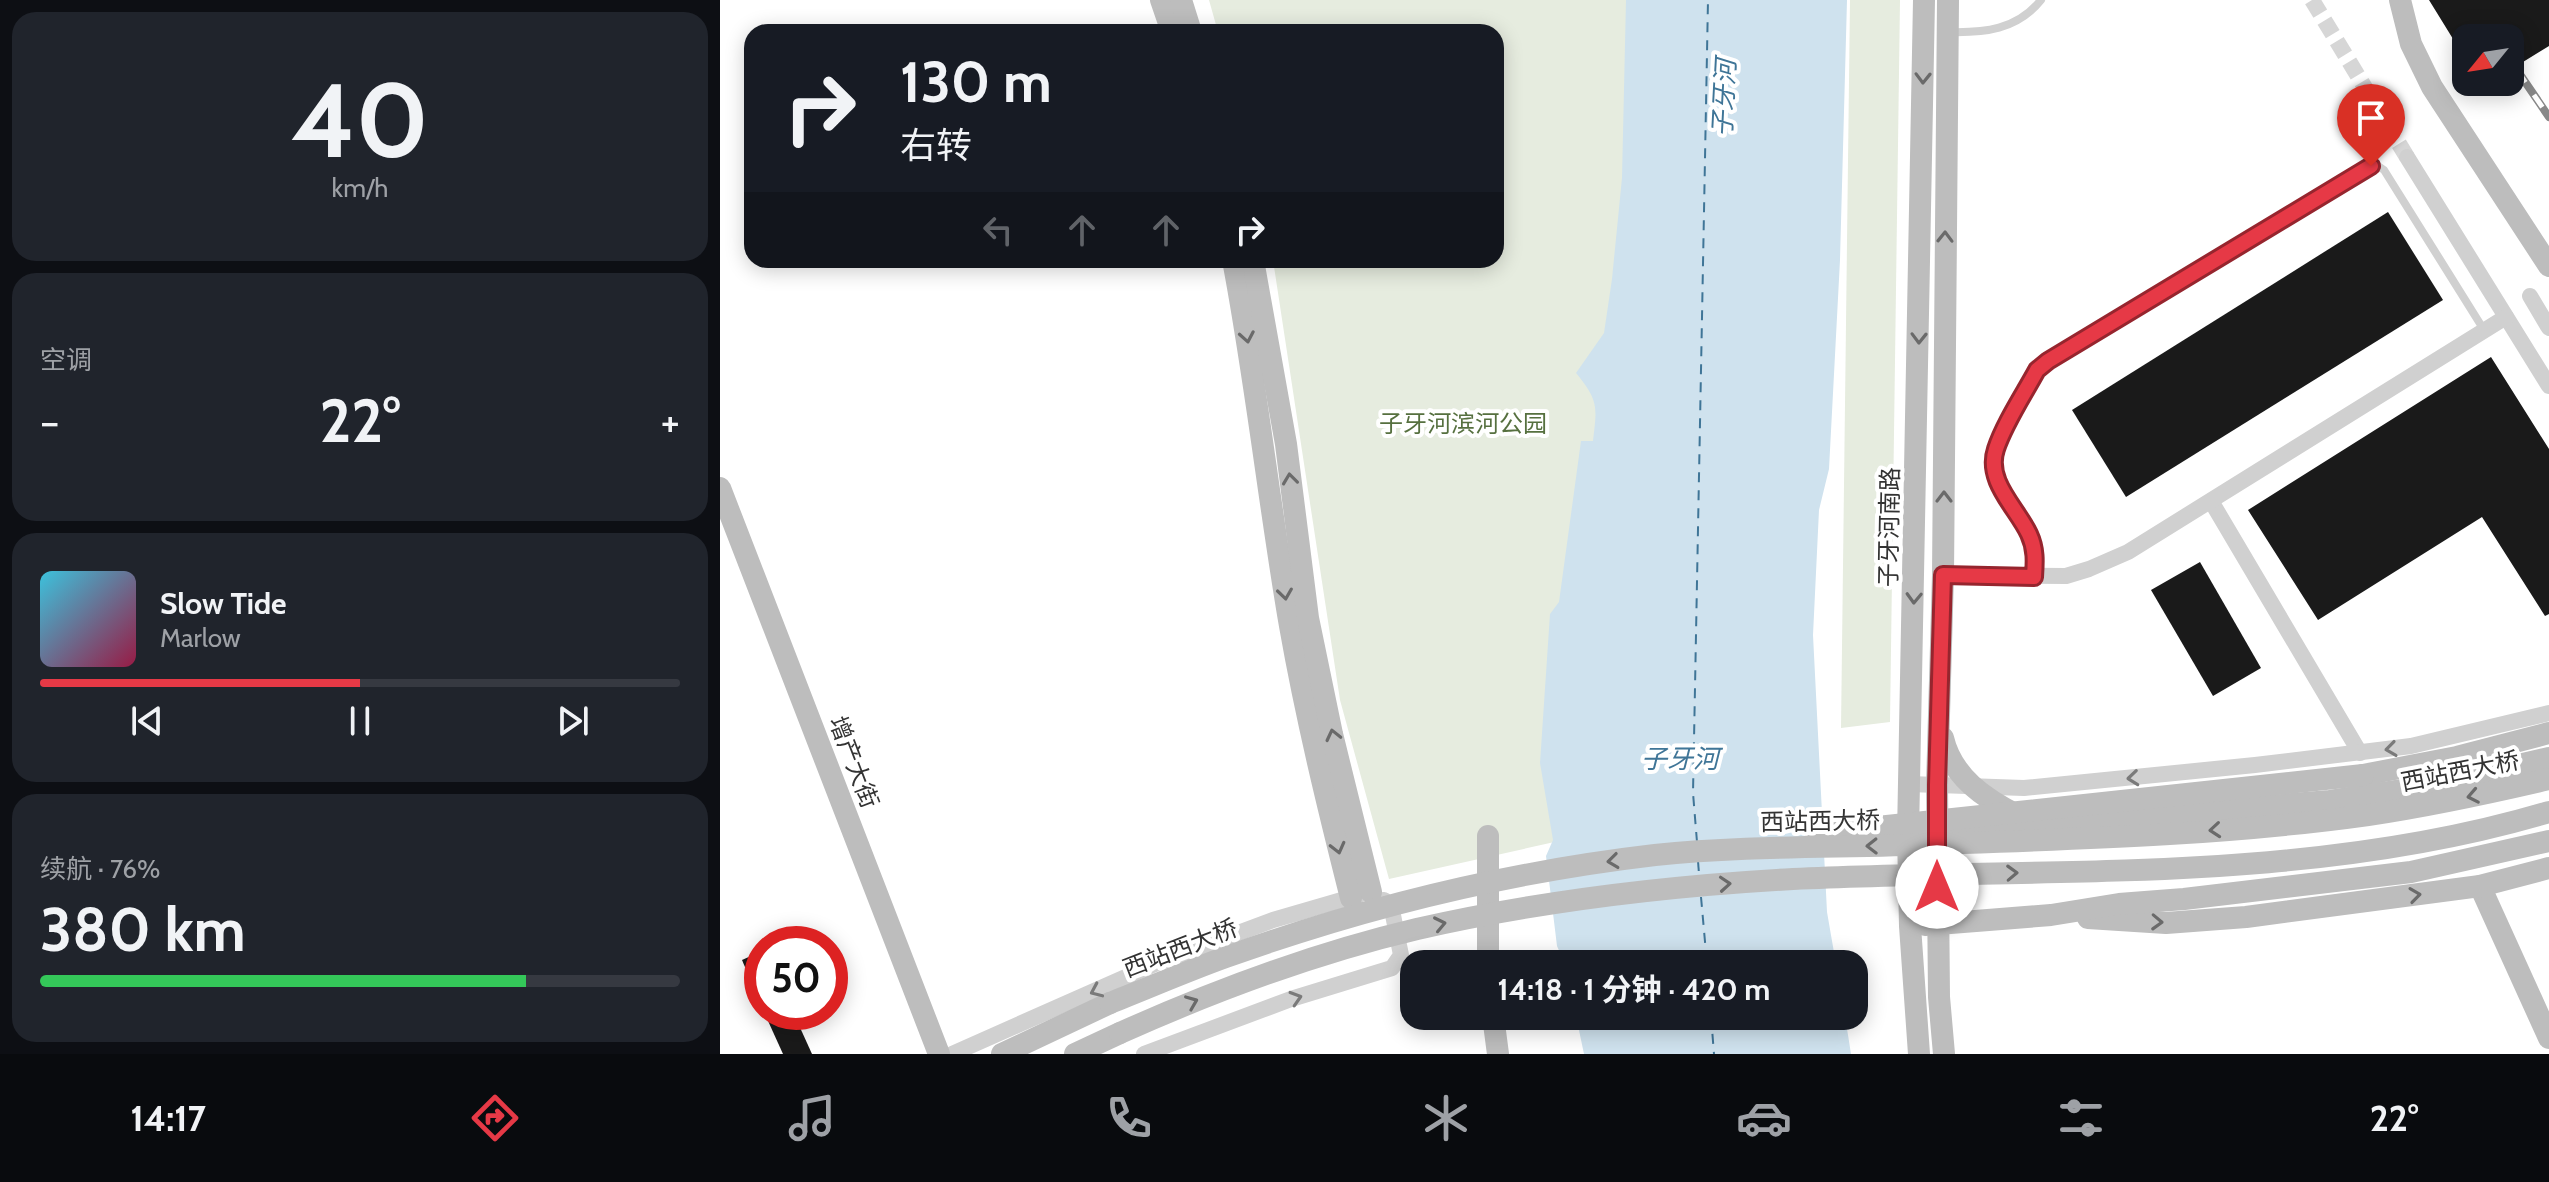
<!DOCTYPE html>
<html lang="zh">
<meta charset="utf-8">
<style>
body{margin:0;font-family:Cabin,"Noto Sans SC",sans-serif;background:#20242c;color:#f1f3f6;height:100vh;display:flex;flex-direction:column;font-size:30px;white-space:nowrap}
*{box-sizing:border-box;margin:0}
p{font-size:26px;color:#9ea1a6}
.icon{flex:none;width:44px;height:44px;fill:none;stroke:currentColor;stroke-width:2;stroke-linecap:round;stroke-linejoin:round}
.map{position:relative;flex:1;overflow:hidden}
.sheet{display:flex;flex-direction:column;gap:12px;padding:12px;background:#0d0f14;width:720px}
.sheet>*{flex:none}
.banner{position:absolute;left:24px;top:24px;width:760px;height:244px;border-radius:24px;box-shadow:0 4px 20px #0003;background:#171b24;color:#f1f3f6;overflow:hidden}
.needle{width:52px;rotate:240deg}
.controls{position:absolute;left:1732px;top:24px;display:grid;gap:16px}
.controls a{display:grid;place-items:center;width:72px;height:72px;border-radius:16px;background:#171b24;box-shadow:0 4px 20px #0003;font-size:40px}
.speed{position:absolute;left:24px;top:926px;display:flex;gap:16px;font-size:40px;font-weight:700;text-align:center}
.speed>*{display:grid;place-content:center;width:104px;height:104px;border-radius:50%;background:#171b24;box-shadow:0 4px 20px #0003;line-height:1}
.speed .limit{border:12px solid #d22;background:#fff;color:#111}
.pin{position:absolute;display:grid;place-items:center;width:68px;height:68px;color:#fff;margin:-82px -34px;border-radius:50% 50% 50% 0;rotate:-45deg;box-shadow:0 0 8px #0007}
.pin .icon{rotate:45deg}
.me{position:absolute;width:88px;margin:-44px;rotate:0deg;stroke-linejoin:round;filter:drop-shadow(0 0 6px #0008)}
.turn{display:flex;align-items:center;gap:28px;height:168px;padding:0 24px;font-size:36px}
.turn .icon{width:104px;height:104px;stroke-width:2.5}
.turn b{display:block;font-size:56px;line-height:68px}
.lanes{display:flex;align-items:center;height:76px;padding:0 24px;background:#0003;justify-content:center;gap:40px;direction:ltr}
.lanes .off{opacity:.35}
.big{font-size:60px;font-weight:700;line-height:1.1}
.sheet .tile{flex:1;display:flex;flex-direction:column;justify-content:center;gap:12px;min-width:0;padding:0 28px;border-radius:24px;background:#20242c}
.sheet .dial{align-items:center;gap:0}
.dial b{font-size:104px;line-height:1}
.song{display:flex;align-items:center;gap:24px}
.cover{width:96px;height:96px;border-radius:12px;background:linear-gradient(135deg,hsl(190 70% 55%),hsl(340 70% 35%))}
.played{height:8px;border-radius:4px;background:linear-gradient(90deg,#e63946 50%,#363941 50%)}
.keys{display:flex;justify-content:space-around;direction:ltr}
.heat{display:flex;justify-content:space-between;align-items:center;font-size:44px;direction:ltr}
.charge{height:12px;border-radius:6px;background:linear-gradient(90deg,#34c759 76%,#363941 0)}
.trip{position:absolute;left:680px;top:950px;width:468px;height:80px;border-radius:24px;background:#171b24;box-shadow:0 4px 20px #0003;font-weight:700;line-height:80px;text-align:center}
.tab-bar{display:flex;height:128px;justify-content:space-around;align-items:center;background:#090b0e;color:#9ea1a6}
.tab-bar .icon{width:56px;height:56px}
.tab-bar .current{color:#e63946}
.tab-bar b{font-size:36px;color:#f1f3f6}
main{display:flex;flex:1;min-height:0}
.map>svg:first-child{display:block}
.green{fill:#e6ecdf}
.water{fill:#cfe2ee}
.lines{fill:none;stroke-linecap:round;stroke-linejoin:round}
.ferry{stroke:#3f7597;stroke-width:2;stroke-dasharray:10 8;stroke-linecap:butt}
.building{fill:#1a1a1a}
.street-tunnel{stroke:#d6d6d6;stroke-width:16;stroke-dasharray:16 8;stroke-linecap:butt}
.lane{stroke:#d0d0d0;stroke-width:8}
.street{stroke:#d0d0d0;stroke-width:16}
.secondary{stroke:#bdbdbd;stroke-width:22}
.rail-casing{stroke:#888;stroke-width:8}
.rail{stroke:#fff;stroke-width:5;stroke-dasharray:15;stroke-linecap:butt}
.secondary-bridge{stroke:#bdbdbd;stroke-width:22}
.oneway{stroke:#6a6a6a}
.oneway2{stroke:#7a7a7a}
.route-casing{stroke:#96252e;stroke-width:20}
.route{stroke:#e63946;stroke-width:14}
.labels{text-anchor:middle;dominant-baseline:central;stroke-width:8;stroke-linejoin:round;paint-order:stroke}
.park-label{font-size:24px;fill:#56703f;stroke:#fff}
.street-label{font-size:24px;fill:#333;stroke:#fff}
.water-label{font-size:26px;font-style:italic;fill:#3f7597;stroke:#fff}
</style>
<main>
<section class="sheet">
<div class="tile dial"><b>40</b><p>km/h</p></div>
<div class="tile"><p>空调</p>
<div class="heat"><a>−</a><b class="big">22°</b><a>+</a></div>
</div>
<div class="tile">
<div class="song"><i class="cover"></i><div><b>Slow Tide</b><p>Marlow</p></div></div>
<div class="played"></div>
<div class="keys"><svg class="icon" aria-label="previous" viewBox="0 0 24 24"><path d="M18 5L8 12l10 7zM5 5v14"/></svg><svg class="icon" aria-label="pause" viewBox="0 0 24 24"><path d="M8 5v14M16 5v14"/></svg><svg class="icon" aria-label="next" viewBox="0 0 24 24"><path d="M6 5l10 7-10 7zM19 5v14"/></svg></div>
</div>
<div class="tile"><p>续航 · 76%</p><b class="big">380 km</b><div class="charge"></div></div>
</section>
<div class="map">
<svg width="1829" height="1054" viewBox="0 0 1829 1054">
<rect width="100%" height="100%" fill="#fff"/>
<g class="green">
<path d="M489,0H941L875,833L669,879L620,700L553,260H776V32H498Z"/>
<path d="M1130,0H1180L1170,722L1121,728Z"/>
</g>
<g class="water">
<path d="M906,0H1127L1120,260L1109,469L1099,510L1093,635L1107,912L1116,964H845L837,946L826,856L833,840L820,763L830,614L839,602L861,441H873C877,407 879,401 856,373L884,333L892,279L902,178Z"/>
<path d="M856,1016H1125L1131,1054H864Z"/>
</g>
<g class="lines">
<g class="ferry">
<path d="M977,842L973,793L988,0"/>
<path d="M978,861L979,874"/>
<path d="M981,897L987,964"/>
<path d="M991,1016L994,1054"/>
</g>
</g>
<g class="building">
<path d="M1709,0H1829V46L1790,70V38H1746V60Z"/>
<path d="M1668,212L1723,300L1406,497L1352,410Z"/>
<path d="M1771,357L1829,449V614L1825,616L1762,517L1598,620L1528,510Z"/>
<path d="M1480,562L1541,668L1493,696L1431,590Z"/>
<path d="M42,951V1007L22,960Z"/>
<path d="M44,1012H73L92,1054H63Z"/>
</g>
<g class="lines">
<path class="street-tunnel" d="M1592,0L1687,157"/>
<g class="lane">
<path d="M1228,32C1264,33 1297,30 1321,0"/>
<path d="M1314,577C1315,562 1316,549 1309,534C1297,509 1265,481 1276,449C1283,426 1305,393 1317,370L1328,361L1651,166H1658L1664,170L1764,330"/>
</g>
<g class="street">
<path d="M1687,157L1829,386"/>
<path d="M1810,296L1829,328"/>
<path d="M1491,501L1640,753"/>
<path d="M1223,575L1346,576L1369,569L1408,552L1786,317"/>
<path d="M1189,784L1304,788L1535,765L1691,746L1829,713"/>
<path d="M232,1054L435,964L553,920L639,895"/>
<path d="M424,1054L571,999L672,968L681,955L671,905L664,900"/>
</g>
<g class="secondary">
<path d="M441,0L452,32"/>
<path d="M461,0L471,32"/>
<path d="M1680,0L1691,44L1712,87L1829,266"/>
<path d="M513,260C536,381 549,504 570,626C586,717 608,807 631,898"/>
<path d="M533,260L566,444L588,618L612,734L651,892"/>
<path d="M0,488L219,1054"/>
<path d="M1223,738C1232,777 1265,799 1299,816"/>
<path d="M1643,775L1737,757L1829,733"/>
<path d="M1204,834L1610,801L1703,787L1829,758"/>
<path d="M1760,886L1829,1038"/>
<path d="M1368,918L1446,923L1526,917L1760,886L1829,868"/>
<path d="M1205,925L1331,915L1399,904L1464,899L1691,872L1829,841"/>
<path d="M768,964V836"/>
<path d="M773,1016L778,1054"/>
<path d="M282,1054L390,1003"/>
<path d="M355,1054L400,1033"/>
<path d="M1199,1054L1190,926L1188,835L1204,0"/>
<path d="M1224,1054L1219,997L1217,785L1223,575L1228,0"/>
</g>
<defs>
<path id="rail" d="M1797,70L1829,117"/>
</defs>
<use href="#rail" class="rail-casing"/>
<use href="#rail" class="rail"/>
<g class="secondary-bridge">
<path d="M1096,836L1148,828L1643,775"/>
<path d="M390,1003C428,988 467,971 506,957C645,907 789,872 935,855C1028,845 1122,848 1215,844C1359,839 1505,835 1648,815C1709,806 1769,793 1829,779"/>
<path d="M400,1033C496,990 595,953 697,929C820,901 947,886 1073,879C1325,867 1585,885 1829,812"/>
</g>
</g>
<defs><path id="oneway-chevron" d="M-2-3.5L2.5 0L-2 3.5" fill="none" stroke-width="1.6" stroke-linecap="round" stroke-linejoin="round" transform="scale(2)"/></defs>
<g class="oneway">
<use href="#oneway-chevron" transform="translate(1203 78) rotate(91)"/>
<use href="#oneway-chevron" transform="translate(1225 237) rotate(-89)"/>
<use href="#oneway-chevron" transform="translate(527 337) rotate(80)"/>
<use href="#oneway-chevron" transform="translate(1199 338) rotate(91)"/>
<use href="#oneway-chevron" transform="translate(570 479) rotate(-97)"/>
<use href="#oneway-chevron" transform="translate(1224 497) rotate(-90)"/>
<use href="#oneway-chevron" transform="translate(565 594) rotate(82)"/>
<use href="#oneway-chevron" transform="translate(1194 598) rotate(92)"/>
<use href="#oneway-chevron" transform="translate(613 735) rotate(-103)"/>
<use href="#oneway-chevron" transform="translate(1753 796) rotate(169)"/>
<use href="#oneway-chevron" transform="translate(1495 830) rotate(175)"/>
<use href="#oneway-chevron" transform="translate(1152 846) rotate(179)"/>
<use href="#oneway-chevron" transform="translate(618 848) rotate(76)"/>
<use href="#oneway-chevron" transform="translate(893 861) rotate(173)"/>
<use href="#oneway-chevron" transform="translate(1292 873) rotate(-2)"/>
<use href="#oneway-chevron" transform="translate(1005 884) rotate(-4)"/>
<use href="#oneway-chevron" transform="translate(1695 895) rotate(-8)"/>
<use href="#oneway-chevron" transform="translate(1437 922) rotate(2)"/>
<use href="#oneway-chevron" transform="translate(720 924) rotate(-12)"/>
<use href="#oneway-chevron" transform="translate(472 1002) rotate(-22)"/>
</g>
<g class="oneway2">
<use href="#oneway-chevron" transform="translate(1671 749) rotate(172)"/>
<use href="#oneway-chevron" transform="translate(1413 778) rotate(174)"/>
<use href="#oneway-chevron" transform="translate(376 991) rotate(156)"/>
<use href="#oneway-chevron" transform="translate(576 998) rotate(-17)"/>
</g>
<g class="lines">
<defs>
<path id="route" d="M1217,887V785L1223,575L1314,577C1315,562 1316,549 1309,534C1297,508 1265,481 1276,449C1284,424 1304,394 1317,370L1328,361L1651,166"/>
</defs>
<use href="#route" class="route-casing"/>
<use href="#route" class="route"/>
</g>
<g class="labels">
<g class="park-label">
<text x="743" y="423">子牙河滨河公园</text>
</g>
<g class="street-label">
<text transform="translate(1169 527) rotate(-89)">子牙河南路</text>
<text transform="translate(134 762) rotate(69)">增产大街</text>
<text transform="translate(1740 771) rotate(-11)">西站西大桥</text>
<text transform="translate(1100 821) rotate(-1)">西站西大桥</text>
<text transform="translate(460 948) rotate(-21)">西站西大桥</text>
</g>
<g class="water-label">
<text transform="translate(1004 98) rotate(-87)">子牙河</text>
<text x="960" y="759">子牙河</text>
</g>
</g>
</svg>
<div class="controls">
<a><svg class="needle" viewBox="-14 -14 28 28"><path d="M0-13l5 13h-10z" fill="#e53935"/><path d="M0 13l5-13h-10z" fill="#9ea1a6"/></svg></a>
</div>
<div class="speed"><div class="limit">50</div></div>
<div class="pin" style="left:1651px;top:166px;background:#d93025"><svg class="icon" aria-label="arrive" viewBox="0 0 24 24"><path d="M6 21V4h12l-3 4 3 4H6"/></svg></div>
<svg class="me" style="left:1217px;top:887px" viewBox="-20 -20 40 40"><circle r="19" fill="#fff"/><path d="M0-13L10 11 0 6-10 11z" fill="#e63946"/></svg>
<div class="trip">14:18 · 1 分钟 · 420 m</div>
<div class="banner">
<div class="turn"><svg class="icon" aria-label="right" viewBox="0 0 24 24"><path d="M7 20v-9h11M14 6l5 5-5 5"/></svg><div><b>130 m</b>右转</div></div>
<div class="lanes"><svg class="icon off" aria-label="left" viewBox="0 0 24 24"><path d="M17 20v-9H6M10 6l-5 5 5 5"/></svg><svg class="icon off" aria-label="ahead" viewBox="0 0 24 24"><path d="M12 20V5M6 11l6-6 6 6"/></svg><svg class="icon off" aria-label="ahead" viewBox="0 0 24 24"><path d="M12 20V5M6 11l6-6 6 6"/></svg><svg class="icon" aria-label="right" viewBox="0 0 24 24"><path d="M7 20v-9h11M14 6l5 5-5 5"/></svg></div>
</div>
</div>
</main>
<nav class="tab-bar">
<b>14:17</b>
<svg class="icon current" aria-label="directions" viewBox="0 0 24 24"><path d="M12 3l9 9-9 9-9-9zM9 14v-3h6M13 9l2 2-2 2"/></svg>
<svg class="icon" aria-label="music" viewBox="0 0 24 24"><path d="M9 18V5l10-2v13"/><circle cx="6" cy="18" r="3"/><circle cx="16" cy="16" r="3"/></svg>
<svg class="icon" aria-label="phone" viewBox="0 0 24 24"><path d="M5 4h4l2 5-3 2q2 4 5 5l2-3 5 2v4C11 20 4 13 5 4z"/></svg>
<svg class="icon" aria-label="climate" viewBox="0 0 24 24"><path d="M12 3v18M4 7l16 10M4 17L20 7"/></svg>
<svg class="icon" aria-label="car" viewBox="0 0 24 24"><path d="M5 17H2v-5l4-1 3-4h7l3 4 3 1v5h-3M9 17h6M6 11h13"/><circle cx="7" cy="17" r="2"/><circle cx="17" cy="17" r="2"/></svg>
<svg class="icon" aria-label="filters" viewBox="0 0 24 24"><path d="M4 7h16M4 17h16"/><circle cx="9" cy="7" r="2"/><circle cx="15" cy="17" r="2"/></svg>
<b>22°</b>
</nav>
